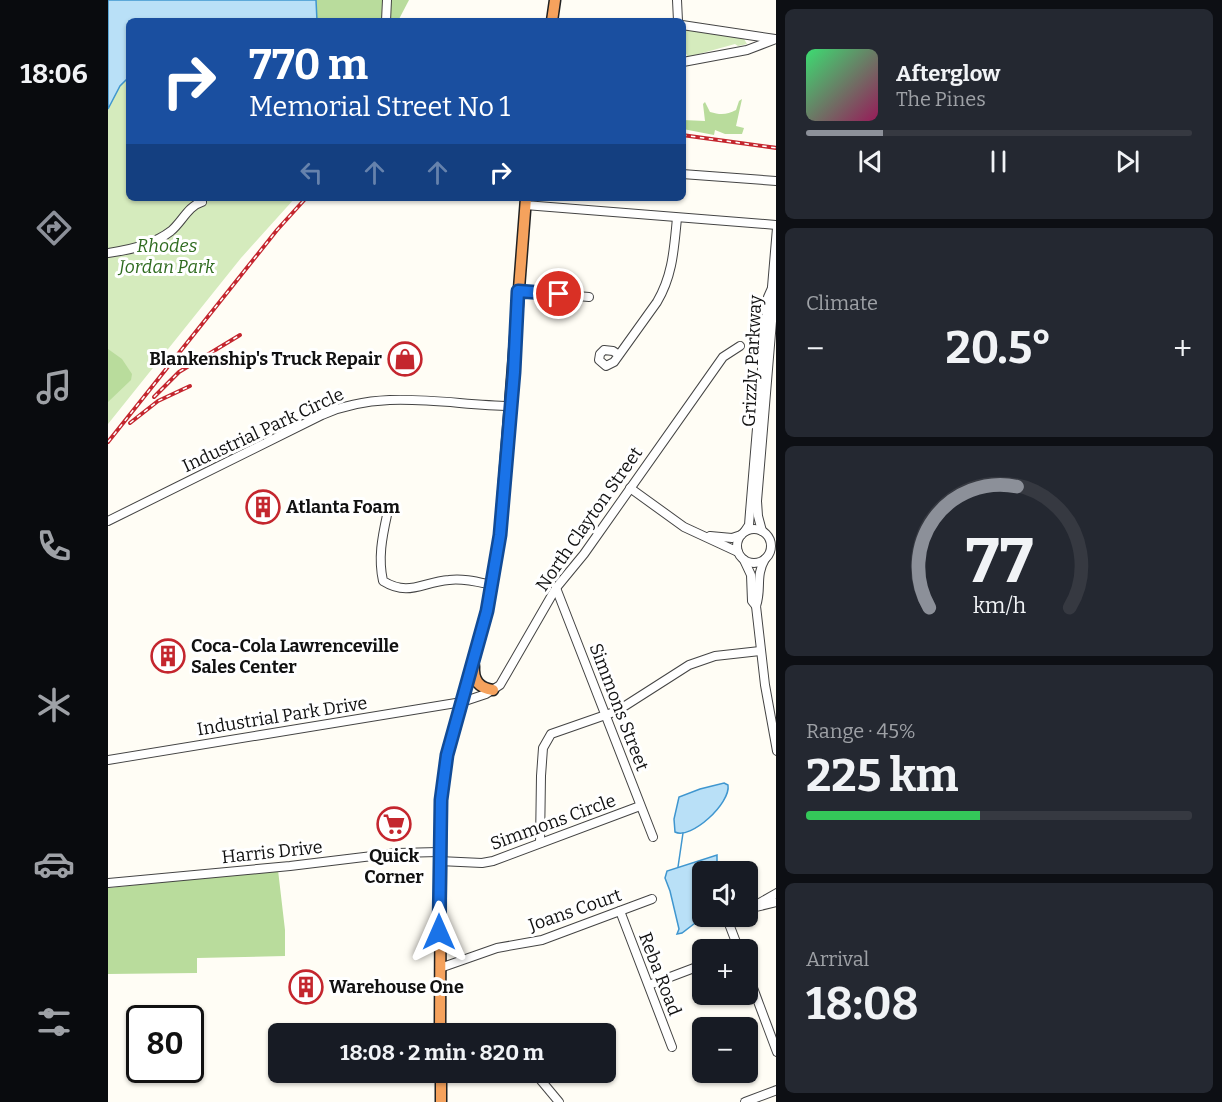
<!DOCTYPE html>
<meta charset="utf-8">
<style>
body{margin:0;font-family:Bitter,serif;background:#242831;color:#f1f3f6;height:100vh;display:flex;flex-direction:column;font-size:22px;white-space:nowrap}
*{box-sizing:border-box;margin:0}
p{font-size:20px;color:#9ea1a6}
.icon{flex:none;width:33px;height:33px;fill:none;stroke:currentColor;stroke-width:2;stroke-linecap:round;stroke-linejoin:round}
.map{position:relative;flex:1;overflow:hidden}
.side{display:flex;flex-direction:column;gap:9px;padding:9px;background:#0d0f14;width:446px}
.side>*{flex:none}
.banner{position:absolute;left:18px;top:18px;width:560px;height:183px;border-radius:9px;box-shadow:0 2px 4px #0004;background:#1a4fa0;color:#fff;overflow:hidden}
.controls{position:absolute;left:584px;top:861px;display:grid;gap:12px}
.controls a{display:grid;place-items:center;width:66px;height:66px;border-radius:9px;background:#171b24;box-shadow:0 2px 4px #0004;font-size:30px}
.speed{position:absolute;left:18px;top:1005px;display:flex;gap:12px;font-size:30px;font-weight:700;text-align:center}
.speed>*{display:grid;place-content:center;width:78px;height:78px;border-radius:50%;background:#171b24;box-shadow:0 2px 4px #0004;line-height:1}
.speed .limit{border:3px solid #111;border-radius:9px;background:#fff;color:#111}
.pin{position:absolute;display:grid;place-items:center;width:51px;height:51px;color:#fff;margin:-26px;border:3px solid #fff;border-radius:50%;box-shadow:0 2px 6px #0007}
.me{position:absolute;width:66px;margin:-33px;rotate:0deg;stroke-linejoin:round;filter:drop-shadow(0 0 4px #0008)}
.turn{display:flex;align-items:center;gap:21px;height:126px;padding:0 24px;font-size:27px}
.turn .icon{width:78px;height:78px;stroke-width:2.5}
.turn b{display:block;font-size:42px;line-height:51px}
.lanes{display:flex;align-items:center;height:57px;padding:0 24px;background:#0003;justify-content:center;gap:30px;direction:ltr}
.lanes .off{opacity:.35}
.big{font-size:45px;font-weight:700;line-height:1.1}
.side .tile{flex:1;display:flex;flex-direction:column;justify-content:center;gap:9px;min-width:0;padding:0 21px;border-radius:9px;background:#242831}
.side .dial{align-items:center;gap:0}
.dial svg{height:156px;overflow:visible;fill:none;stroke:#363941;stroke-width:7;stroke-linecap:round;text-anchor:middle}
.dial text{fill:#f1f3f6;stroke:none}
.song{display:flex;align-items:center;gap:18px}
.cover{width:72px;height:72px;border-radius:9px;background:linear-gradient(135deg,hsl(140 70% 55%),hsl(330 70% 35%))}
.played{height:6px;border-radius:3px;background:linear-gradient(90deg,#8c9099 20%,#363941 20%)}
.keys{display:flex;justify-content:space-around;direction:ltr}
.heat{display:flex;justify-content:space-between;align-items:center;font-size:33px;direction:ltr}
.charge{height:9px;border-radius:4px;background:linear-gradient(90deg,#34c759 45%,#363941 0)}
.trip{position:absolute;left:160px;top:1023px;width:348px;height:60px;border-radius:9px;background:#171b24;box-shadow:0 2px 4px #0004;font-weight:700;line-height:60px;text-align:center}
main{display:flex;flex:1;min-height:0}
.tab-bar{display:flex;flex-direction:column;width:108px;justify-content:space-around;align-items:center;background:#090b0e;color:#9ea1a6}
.tab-bar .icon{width:42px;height:42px}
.tab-bar .current{color:#8c9099}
.tab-bar b{font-size:27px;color:#f1f3f6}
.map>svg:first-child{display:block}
.green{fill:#d5ebbd}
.forest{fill:#b9dc9c}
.water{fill:#b9e0f7;stroke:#3f96cf;stroke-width:1.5}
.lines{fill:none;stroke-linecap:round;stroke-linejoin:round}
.stream{stroke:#3f96cf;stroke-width:1.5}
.minor-casing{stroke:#444;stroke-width:10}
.highway-casing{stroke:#222;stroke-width:13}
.minor{stroke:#fff;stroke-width:8}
.highway{stroke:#f5a25d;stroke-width:10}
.rail-casing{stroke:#c4262e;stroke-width:4}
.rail{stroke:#fff;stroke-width:1.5;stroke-dasharray:4.5;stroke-linecap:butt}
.route-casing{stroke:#114b97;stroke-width:15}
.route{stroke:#1a73e8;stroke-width:10}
.labels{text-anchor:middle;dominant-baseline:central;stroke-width:6;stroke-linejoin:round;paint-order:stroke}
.park-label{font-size:18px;font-style:italic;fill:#2f6b1f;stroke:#fff}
.poi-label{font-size:18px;font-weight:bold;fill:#111;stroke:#fff;text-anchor:start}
.street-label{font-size:18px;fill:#111;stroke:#fff}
</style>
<main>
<nav class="tab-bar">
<b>18:06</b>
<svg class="icon current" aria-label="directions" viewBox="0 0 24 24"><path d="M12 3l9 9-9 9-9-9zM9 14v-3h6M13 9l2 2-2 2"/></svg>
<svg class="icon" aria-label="music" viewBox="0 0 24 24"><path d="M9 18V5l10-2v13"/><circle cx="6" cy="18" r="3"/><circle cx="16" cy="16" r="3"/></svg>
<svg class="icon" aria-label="phone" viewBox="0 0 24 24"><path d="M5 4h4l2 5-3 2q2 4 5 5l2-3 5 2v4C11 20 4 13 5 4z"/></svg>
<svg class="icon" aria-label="climate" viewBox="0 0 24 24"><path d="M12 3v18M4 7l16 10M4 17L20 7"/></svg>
<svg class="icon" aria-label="car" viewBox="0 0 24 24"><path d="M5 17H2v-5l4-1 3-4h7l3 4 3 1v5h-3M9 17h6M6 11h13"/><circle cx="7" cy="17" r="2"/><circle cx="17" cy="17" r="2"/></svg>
<svg class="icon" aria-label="filters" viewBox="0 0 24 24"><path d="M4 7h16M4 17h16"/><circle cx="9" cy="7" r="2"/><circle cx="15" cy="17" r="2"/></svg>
</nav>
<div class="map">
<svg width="669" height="1102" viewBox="0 0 669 1102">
<rect width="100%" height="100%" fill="#fffdf5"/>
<g class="green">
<path d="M0,0H287L284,21H21V198H187L133,258L0,424Z"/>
<path d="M578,29L636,39L639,44L630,46L627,44L580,57L577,52L576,30Z"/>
</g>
<g class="forest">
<path d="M208,0H301L290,21H209Z"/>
<path d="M634,99L628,126L636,128L634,134H617L607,130L606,135L575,129V120L597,121L595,104L597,102L602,112C612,115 619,115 628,110L631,101Z"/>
<path d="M0,349L14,359L24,374L23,380L0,402Z"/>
<path d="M170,870L177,930V956L89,958V973L0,974V888Z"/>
</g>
<g class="water">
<path d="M0,0H208L209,21H21V77L12,86L0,109Z"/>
<path d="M616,783L620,785C623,803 583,840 567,832L566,819L571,797L592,789Z"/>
<path d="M609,855V871L594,872L595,917L574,933L569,934L571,929L562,891L557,878L559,871Z"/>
</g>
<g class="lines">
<path class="stream" d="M570,867L575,833"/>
<defs>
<g id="minor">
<path d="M569,0L570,21"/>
<path d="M278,21L279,0"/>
<path d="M574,25L667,39"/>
<path d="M574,59L575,62L639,50L668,39"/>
<path d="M574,174L669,181"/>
<path d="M417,205L669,225"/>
<path d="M0,253C22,250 45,245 63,231C74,222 80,206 94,202"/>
<path d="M410,291L481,297"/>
<path d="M511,355L505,351L496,350L492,354L491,360L498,366L506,362L549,302C565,275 566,248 569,218"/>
<path d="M522,488L576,527L630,552"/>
<path d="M279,515C274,538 270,558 275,581C301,597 314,582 341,580C355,578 370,582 384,585"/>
<path d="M0,521L214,415C274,388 339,405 403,406"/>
<circle cx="646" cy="546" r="17"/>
<path d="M637,531L641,525L642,512L660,297L664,288"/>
<path d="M654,531L650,516L649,501L666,297L664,287L669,228"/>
<path d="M602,536L624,538L633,535"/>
<path d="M657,559C647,576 654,589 648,606L657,685L669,751"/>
<path d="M636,560L643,575L644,601L648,606"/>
<path d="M448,588L545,837"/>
<path d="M0,760L354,702L378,694L392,685L448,588L476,554L615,357L632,346"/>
<path d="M432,843L433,776L435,748L443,734L509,711L581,665L607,656L652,651"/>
<path d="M331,861L374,863L385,861L532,806"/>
<path d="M0,883L182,866L289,853L331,852"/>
<path d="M648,905L669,893"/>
<path d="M639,909L669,902"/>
<path d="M512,911L564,1047"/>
<path d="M618,916L631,950"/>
<path d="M332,968L389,948L434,940L544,899"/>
<path d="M639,972L669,1052"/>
<path d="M541,985L594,965"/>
<path d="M426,1072L451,1102"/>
<path d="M637,1102L669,1090"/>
</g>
<g id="highway">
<path d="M444,21L447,0"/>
<path d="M366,666C365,680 371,688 385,690"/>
<path d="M332,1034L333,800L339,755L379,611L392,535L418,198"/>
<path d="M333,1072V1102"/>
</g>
</defs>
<use href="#minor" class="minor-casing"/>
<use href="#highway" class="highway-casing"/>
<use href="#minor" class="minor"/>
<use href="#highway" class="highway"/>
<defs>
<g id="rail">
<path d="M574,135L669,148"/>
<path d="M46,397L71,372L132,335"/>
<path d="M22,423L50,401L82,386"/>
<path d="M0,442L169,230L198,198"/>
</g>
</defs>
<use href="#rail" class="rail-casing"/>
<use href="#rail" class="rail"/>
</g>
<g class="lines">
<defs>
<path id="route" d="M331,932L333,800L339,755L379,611L392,535L406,372L410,291L451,294"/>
</defs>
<use href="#route" class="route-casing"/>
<use href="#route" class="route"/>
</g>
<defs>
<symbol id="shop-ring" viewBox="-11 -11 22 22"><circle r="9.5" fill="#fff" stroke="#c4262e" stroke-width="1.5"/><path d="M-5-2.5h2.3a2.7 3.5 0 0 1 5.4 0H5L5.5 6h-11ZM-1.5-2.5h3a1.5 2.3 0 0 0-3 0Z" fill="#c4262e"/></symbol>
<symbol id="building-ring" viewBox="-11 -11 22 22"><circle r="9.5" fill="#fff" stroke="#c4262e" stroke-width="1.5"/><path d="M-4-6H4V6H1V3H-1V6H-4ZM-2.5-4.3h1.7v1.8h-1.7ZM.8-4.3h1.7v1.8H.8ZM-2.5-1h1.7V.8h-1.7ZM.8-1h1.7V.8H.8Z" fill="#c4262e"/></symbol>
<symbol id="supermarket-ring" viewBox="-11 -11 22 22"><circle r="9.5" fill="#fff" stroke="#c4262e" stroke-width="1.5"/><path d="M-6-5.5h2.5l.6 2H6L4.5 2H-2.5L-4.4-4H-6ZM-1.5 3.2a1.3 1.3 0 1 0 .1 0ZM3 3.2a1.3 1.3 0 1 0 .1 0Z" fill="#c4262e"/></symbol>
</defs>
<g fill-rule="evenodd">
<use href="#shop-ring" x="278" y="340" width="38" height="38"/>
<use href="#building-ring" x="136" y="488" width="38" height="38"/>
<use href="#building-ring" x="41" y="637" width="38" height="38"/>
<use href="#supermarket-ring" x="267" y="805" width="38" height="38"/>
<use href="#building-ring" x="179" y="968" width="38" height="38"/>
</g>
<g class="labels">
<g class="park-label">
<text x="59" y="246">Rhodes<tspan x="59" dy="21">Jordan Park</tspan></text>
</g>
<g class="poi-label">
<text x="274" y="359" text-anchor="end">Blankenship's Truck Repair</text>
<text x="178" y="507">Atlanta Foam</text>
<text x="83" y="646">Coca-Cola Lawrenceville<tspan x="83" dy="21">Sales Center</tspan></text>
<text x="286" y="856" text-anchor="middle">Quick<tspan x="286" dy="21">Corner</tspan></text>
<text x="221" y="987">Warehouse One</text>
</g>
<g class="street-label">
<text transform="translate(644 361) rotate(-87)">Grizzly Parkway</text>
<text transform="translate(155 430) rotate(-25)">Industrial Park Circle</text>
<text transform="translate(481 519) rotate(-55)">North Clayton Street</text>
<text transform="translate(511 707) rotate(69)">Simmons Street</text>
<text transform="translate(174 716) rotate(-9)">Industrial Park Drive</text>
<text transform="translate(445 822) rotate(-20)">Simmons Circle</text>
<text transform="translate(164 852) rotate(-6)">Harris Drive</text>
<text transform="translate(467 910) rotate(-19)">Joans Court</text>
<text transform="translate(552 974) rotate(69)">Reba Road</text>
</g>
</g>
</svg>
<div class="controls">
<a><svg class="icon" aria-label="sound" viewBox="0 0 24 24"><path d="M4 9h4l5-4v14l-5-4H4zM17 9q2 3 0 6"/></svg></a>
<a>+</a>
<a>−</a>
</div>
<div class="speed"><div class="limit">80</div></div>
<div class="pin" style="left:451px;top:294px;background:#d93025"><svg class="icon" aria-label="arrive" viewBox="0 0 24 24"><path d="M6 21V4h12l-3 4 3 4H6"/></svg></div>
<svg class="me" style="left:331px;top:932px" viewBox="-20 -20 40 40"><path d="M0-17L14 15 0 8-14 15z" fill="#1a73e8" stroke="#fff" stroke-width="4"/></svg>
<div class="trip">18:08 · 2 min · 820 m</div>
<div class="banner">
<div class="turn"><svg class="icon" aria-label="right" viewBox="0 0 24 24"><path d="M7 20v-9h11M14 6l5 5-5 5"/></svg><div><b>770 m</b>Memorial Street No 1</div></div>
<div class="lanes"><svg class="icon off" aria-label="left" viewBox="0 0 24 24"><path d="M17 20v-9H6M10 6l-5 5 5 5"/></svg><svg class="icon off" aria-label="ahead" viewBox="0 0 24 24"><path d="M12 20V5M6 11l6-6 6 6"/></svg><svg class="icon off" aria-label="ahead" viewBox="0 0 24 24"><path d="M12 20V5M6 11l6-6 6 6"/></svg><svg class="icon" aria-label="right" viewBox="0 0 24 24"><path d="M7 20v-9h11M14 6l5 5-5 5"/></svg></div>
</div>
</div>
<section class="side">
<div class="tile">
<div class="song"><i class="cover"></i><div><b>Afterglow</b><p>The Pines</p></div></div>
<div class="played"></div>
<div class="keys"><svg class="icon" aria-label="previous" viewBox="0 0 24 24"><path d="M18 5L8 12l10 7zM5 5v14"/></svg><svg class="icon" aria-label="pause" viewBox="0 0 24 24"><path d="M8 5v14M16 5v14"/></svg><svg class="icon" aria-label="next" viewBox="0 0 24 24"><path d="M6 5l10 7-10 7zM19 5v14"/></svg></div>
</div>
<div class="tile"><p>Climate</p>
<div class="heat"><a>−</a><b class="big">20.5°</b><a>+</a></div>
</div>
<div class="tile dial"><svg viewBox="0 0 100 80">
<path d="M14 69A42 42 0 1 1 86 69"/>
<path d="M14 69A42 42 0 0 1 59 7" stroke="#8c9099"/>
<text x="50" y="56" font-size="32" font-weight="700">77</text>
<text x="50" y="72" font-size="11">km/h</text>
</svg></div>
<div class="tile"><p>Range · 45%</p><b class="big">225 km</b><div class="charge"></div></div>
<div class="tile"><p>Arrival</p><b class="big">18:08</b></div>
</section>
</main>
